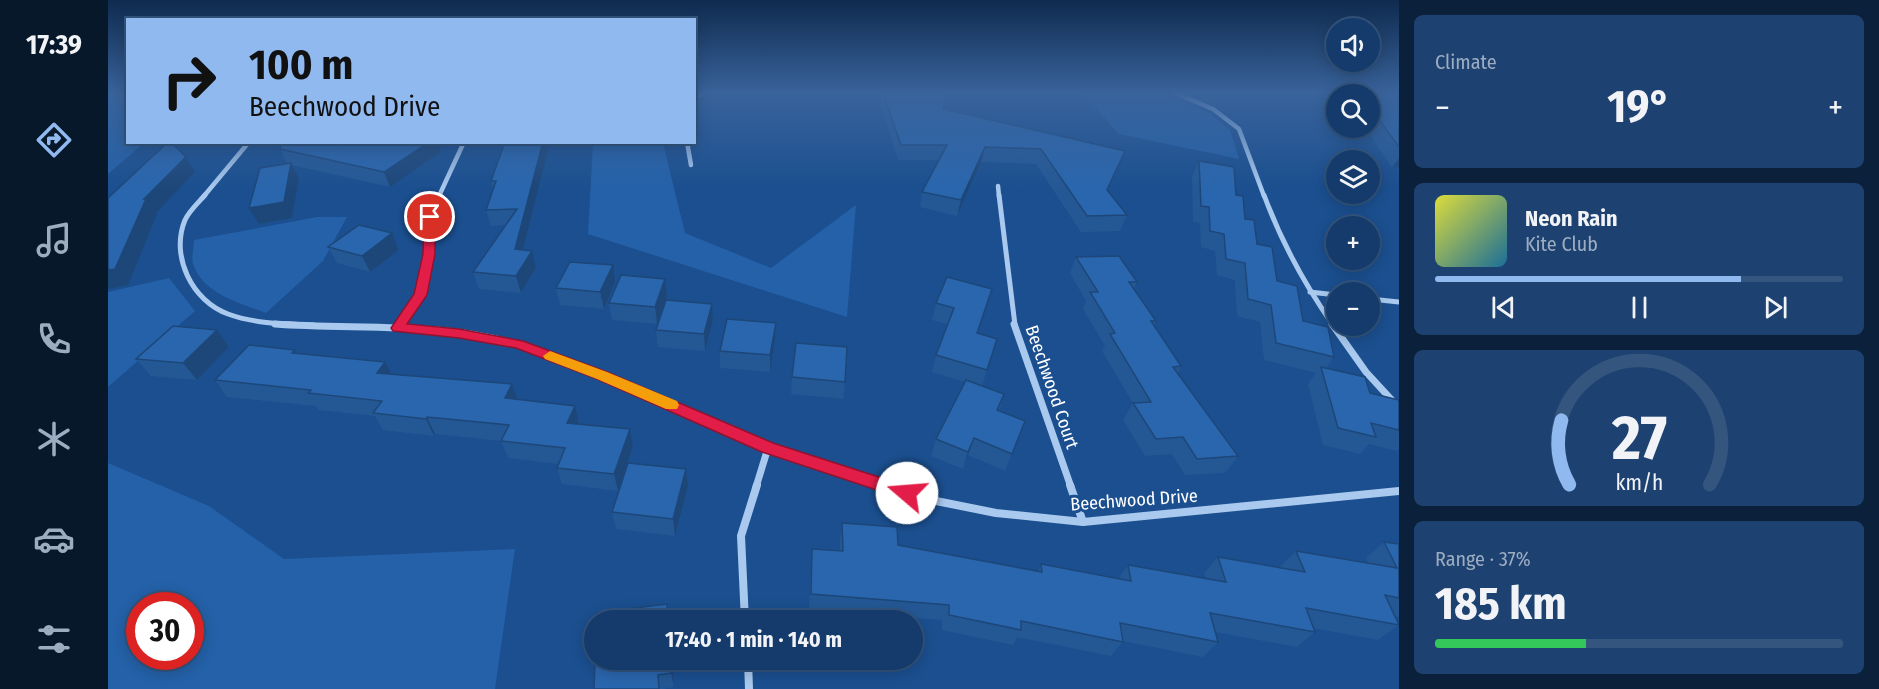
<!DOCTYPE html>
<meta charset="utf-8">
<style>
body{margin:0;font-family:"Fira Sans Condensed",sans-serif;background:#1d4271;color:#f1f3f6;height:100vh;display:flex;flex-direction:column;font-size:22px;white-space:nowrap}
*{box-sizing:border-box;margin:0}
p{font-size:20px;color:#9dadc1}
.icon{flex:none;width:33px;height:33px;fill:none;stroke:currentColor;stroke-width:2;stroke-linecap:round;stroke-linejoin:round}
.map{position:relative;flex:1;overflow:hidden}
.sheet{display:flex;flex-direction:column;gap:15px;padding:15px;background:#0b203b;width:480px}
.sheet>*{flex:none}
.guide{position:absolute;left:18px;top:18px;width:570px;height:126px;border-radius:0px;box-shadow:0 3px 15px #0003,0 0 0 2px #33557e;background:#90b9f0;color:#111;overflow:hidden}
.controls{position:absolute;left:1218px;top:18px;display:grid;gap:12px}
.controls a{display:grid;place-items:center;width:54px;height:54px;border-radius:50%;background:#143b6b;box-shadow:0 3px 15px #0003,0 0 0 2px #33557e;font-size:30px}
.speed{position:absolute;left:18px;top:592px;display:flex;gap:12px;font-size:30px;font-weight:700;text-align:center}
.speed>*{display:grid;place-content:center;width:78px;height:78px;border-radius:50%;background:#143b6b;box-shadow:0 3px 15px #0003,0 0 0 2px #33557e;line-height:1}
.speed .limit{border:9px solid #d22;background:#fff;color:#111}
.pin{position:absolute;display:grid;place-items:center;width:51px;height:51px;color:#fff;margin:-26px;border:3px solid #fff;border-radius:50%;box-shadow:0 2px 6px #0007}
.me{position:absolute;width:66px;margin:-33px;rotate:288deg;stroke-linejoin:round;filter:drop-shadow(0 0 4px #0008)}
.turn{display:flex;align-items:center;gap:21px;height:126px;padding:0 24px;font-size:27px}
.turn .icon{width:78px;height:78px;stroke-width:2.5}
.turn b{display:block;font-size:42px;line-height:51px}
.big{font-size:45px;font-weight:700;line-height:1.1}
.sheet .widget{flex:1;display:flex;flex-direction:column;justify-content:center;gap:9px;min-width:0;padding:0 21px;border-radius:9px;background:#1d4271}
.sheet .dial{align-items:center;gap:0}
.dial svg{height:156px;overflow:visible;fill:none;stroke:#33557e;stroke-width:7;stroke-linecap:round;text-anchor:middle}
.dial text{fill:#f1f3f6;stroke:none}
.song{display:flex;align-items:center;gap:18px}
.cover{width:72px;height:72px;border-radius:9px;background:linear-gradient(135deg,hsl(60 70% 55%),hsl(200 70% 35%))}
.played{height:6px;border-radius:3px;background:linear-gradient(90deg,#90b9f0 75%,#33557e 75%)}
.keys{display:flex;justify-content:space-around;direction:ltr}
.heat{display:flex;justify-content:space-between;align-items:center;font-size:33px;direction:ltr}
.charge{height:9px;border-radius:4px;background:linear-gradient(90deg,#34c759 37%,#33557e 0)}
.trip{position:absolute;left:476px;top:610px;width:339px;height:60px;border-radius:30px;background:#143b6b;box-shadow:0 3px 15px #0003,0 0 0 2px #33557e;font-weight:700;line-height:60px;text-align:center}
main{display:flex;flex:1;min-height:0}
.menu{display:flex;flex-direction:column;width:108px;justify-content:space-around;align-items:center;background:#08182b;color:#9dadc1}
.menu .icon{width:42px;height:42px}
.menu .current{color:#90b9f0}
.menu b{font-size:27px;color:#f1f3f6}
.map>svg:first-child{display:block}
.green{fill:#2461a8;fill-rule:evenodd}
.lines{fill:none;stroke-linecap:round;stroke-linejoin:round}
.minor-far3{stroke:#a9c9ee;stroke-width:4.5}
.minor-far2{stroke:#a9c9ee;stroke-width:5}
.minor-far1{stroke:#a9c9ee;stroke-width:7}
.minor{stroke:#a9c9ee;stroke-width:8}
.wall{fill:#245895}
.shaded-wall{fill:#1d4779}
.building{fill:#2a66ad;stroke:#1d4779;stroke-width:1.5}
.route{fill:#e11d48;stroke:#92132f;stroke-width:1.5}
.slow{fill:#f59e0b}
.labels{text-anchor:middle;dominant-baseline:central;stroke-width:6;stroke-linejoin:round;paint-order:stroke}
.street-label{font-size:18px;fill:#fff;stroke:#1b4f8f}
</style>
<main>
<nav class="menu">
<b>17:39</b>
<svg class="icon current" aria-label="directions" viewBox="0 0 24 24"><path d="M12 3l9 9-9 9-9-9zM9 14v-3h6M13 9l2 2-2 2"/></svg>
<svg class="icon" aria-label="music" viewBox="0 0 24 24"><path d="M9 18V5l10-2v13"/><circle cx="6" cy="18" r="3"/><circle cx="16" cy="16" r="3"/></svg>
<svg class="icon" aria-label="phone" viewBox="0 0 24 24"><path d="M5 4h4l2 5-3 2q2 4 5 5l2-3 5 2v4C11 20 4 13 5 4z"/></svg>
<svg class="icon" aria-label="climate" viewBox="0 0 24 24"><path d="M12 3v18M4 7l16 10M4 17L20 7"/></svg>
<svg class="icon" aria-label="car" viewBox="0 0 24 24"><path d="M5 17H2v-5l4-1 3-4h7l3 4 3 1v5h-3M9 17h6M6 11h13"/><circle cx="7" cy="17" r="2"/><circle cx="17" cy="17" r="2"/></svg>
<svg class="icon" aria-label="filters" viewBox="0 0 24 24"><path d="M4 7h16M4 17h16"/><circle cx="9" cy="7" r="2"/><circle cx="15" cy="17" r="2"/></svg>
</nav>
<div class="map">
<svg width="1291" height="689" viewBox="0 0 1291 689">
<rect width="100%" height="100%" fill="#1b4f8f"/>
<g class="green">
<path d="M0,93H19L20,142L36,143L0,174Z"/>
<path d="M974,93L1057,94L1101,113L1122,130L1131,159L1011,134Z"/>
<path d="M485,143H555L577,233L663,268L748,205L739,317L480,234Z"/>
<path d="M209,217H239L215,261L158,313C132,303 95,294 85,264C83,258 86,247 86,240Z"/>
<path d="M61,278L87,311L0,387V292Z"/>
<path d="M0,463L101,506L176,559L407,549L387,689H0ZM32,606H82V657H32Z"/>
</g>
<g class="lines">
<g class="minor-far3">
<path d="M1067,93L1105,109L1131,129L1156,196"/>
<path d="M586,97L597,93"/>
<path d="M579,142L583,165"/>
<path d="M890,186L891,196"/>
<path d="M96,196L141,142"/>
<path d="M331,196L356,142"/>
</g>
<g class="minor-far2">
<path d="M97,195C91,202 81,211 77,220C62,256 84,301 120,314C147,324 178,324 206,325"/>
<path d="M891,195L907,325"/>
<path d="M1156,195C1173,241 1197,285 1225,325"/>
<path d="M1202,292L1228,295"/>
<path d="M1262,299L1291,302"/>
<path d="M291,325L312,295L321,254L322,217L332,195"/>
</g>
<g class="minor-far1">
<path d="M167,324C247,330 333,321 411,345C497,371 576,415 659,448C699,463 740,474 781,487"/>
<path d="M906,324L963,487"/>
<path d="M1224,324L1258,372L1291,408"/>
<path d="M289,328L292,324"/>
<path d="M648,487L660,448"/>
</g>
<g class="minor">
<path d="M776,485L818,499L888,513L975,522L1291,491"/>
<path d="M962,485L975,522"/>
<path d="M637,621L633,536L649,485"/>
<path d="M640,660L641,689"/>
</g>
</g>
<g class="wall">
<path d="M775,93H837L835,109L1011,166L1000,191L1019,215L1012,231L973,232L928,164L873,162L849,216L812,207L814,192L831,160H790L773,106Z"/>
<path d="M1235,93H1284L1291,102V167L1284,168L1257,128H1262V94H1234Z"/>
<path d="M397,142H442L415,250L424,251L428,267L413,293L371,289L365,272L398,225L383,226L378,210L385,189L383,181Z"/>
<path d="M172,149L333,152L282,187L184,165L191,178L184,218L151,224L179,163Z"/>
<path d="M1091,161L1128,195L1149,244L1169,281L1195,321L1226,357L1218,368L1262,393L1291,400V449L1289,451L1261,444L1252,454L1215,445L1200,384L1208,373L1156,360L1152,322L1129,316L1127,280L1109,275L1107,251L1093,247L1092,223L1085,222L1084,176Z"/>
<path d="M284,233L291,250L262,272L229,263L220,247Z"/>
<path d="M968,257L1029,282L1026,289L1048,321L1046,325L1073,366L1070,373L1130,456L1117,473L1077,475L1064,454L1037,456L1015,420L1025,403L994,351L997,346L975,309L978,301L962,273Z"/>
<path d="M507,282L496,309L452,305L448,288Z"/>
<path d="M559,296L549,324L504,320L501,303Z"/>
<path d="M828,303L879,306L870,334L889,339L874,386L896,394L891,411L917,421L897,471L860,455L855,469L823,456L828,439L857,382L824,372L828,355L840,324L824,320Z"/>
<path d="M604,304L605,320L597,351L550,347L548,330Z"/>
<path d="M668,323L667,340L662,372L612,368V351Z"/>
<path d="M109,330L121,347L89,380L43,376L28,359Z"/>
<path d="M189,353L283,374L404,384L409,400L467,406L471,423V424L522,429L525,446L510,491L454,484L449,468L450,464L400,458L393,441L327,434L326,436L275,430L267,416L211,410L208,406L119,397L107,380Z"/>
<path d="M684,377L737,382L735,399L683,394Z"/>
<path d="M578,469L580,486L567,536L508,529L504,512Z"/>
<path d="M734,523L790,545L930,571L933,564L1011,578L1020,565L1098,579L1096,573L1110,557L1173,568L1172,567L1188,551L1260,563L1258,558L1276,542L1291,544V617L1287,616L1291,625L1270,640L1205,628L1207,632L1189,647L1107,632L1110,642L1095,657L1015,641L1003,656L909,637L905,645L834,630V620L701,609L703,565L704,549L732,551V539Z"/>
<path d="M564,660L566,687L554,689H486Z"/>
</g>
<g class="shaded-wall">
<path d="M321,142H330L333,152L282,187L276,172Z"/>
<path d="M435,142H442L411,266L407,249Z"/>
<path d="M877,147L873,162L849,216L853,200Z"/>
<path d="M78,157L87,172L48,213L49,214L20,285L0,289V270L36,199Z"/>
<path d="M1291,158V167L1284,168Z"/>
<path d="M183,163L191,178L184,218L151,224L141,208Z"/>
<path d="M284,233L291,250L262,272L254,256Z"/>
<path d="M424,251L428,267L413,293L408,276Z"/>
<path d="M505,265L507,282L496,309L492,292Z"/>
<path d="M557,279L559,296L549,324L547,307Z"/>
<path d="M884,289L879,306L864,350L869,333Z"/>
<path d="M604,304L605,320L597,351L596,334Z"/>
<path d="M668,323L667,340L662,372V355Z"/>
<path d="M109,330L121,347L89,380L75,363Z"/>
<path d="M277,362L286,379L269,373Z"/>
<path d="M404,384L410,401L397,398Z"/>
<path d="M467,406L471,423L464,440L459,423Z"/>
<path d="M319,417L327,434L326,436L318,419Z"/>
<path d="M522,429L525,446L510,491L506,474Z"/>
<path d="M866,438L860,455L855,469L860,452Z"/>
<path d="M578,469L580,486L567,536L565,519Z"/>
<path d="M559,604L562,621H560Z"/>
<path d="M562,660H564L566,687L563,673Z"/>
</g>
<g class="building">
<path d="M775,93H837L835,109L1017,151L999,190L1019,215L979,216L933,149L877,147L853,200L814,192L839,145H793Z"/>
<path d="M1251,93H1284L1291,102V147L1262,107V94H1252Z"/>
<path d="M60,142H63L78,157L36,199H38L7,269L0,270V198Z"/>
<path d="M173,142H231L230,145L235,142H321L276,172L172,149Z"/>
<path d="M397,142H435L407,249L424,251L408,276L365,272L409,209L378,210L388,181H383Z"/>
<path d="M1091,161L1126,167L1128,195L1135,196L1137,219L1146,220L1149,244L1164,247L1169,281L1189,286L1195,321L1220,327L1226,357L1168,343L1163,305L1140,299L1137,263L1118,259L1116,234L1102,231L1101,207L1093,206Z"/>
<path d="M183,163L176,202L141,208L152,168Z"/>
<path d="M251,225L284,233L254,256L220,247Z"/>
<path d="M1011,256L1029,282H1021L1048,321H1043L1073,366L1065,367L1130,456L1089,459L1075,437L1048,439L1025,403L1043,402L1002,334L1007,333L982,292H990L968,257Z"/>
<path d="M462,262L505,265L492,292L448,288Z"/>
<path d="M513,275L557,279L547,307L501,303Z"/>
<path d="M839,277L884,289L869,333L889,339L879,370L828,355L846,308L828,303Z"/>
<path d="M558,300L604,304L596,334L548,330Z"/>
<path d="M619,319L668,323L662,355L612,351Z"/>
<path d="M65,326L109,330L75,363L28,359Z"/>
<path d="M688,343L739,347L737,382L684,377Z"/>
<path d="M141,345L187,350L184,353L277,362L269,373L404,384L397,398L467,406L459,423L522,429L506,474L449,468L457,448L393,441L401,425L319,417L318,419L265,413L274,401L200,393L203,390L107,380Z"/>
<path d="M1213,367L1257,377L1262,393L1291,400V430L1263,423L1268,437L1230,428Z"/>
<path d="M858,380L896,394L889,410L917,421L904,454L866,438L860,452L828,439Z"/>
<path d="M520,463L578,469L565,519L504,512Z"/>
<path d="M734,523L789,527L790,545L934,572L933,564L1023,581L1020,565L1118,582L1110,557L1197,572L1188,551L1289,568L1276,542L1291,544V598L1277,595L1291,625L1198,608L1207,632L1102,613L1110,642L1012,623L1015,642L913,621V630L841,615V605L703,594L704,549L735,551Z"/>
<path d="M559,604L560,621H488V613Z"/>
<path d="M487,660H562L563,673L550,675L551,689H486Z"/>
</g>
<linearGradient id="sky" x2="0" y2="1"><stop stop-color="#0f2b4f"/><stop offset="0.49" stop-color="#39639b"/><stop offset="1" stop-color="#39639b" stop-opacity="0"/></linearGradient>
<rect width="1291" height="189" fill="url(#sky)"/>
<path class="route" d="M322,214L327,217V254L319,295L299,324L351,329L415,341L499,372L665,443L805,488L808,493L805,498L799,500L654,452L489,379L408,348L351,338L285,331L283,328L306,294L315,254L316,217Z"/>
<path class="slow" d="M442,351L499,372L569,401L571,405L569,409H558L489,379L437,359L435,356Z"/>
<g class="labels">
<g class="street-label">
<text transform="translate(944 387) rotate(71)">Beechwood Court</text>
<text transform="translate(1026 500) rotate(-4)">Beechwood Drive</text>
</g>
</g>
</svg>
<div class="controls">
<a><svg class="icon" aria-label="sound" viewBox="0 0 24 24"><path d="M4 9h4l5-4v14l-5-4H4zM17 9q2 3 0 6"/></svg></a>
<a><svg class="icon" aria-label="search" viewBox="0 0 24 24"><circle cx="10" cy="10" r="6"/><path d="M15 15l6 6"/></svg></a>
<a><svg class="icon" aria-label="layers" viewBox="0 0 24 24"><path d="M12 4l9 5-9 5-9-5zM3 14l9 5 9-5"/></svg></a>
<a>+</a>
<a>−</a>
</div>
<div class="speed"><div class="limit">30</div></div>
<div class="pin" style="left:322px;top:217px;background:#d93025"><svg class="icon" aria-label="arrive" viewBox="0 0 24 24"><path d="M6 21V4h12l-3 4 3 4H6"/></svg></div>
<svg class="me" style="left:799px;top:493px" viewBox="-20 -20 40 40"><circle r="19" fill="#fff"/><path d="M0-13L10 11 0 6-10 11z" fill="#e11d48"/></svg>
<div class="trip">17:40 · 1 min · 140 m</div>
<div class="guide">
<div class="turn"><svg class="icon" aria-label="right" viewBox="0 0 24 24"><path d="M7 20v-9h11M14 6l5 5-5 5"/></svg><div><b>100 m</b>Beechwood Drive</div></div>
</div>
</div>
<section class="sheet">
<div class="widget"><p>Climate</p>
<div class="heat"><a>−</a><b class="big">19°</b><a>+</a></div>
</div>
<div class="widget">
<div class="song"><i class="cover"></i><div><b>Neon Rain</b><p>Kite Club</p></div></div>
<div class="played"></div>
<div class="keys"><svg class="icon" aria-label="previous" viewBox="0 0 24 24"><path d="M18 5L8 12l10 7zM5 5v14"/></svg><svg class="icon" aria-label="pause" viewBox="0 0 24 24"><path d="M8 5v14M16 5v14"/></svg><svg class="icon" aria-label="next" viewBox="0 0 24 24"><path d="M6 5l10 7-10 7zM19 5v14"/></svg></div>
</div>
<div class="widget dial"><svg viewBox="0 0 100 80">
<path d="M14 69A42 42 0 1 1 86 69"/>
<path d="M14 69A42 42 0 0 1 10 36" stroke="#90b9f0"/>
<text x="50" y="56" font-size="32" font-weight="700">27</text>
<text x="50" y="72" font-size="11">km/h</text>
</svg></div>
<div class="widget"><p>Range · 37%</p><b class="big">185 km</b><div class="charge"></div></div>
</section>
</main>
